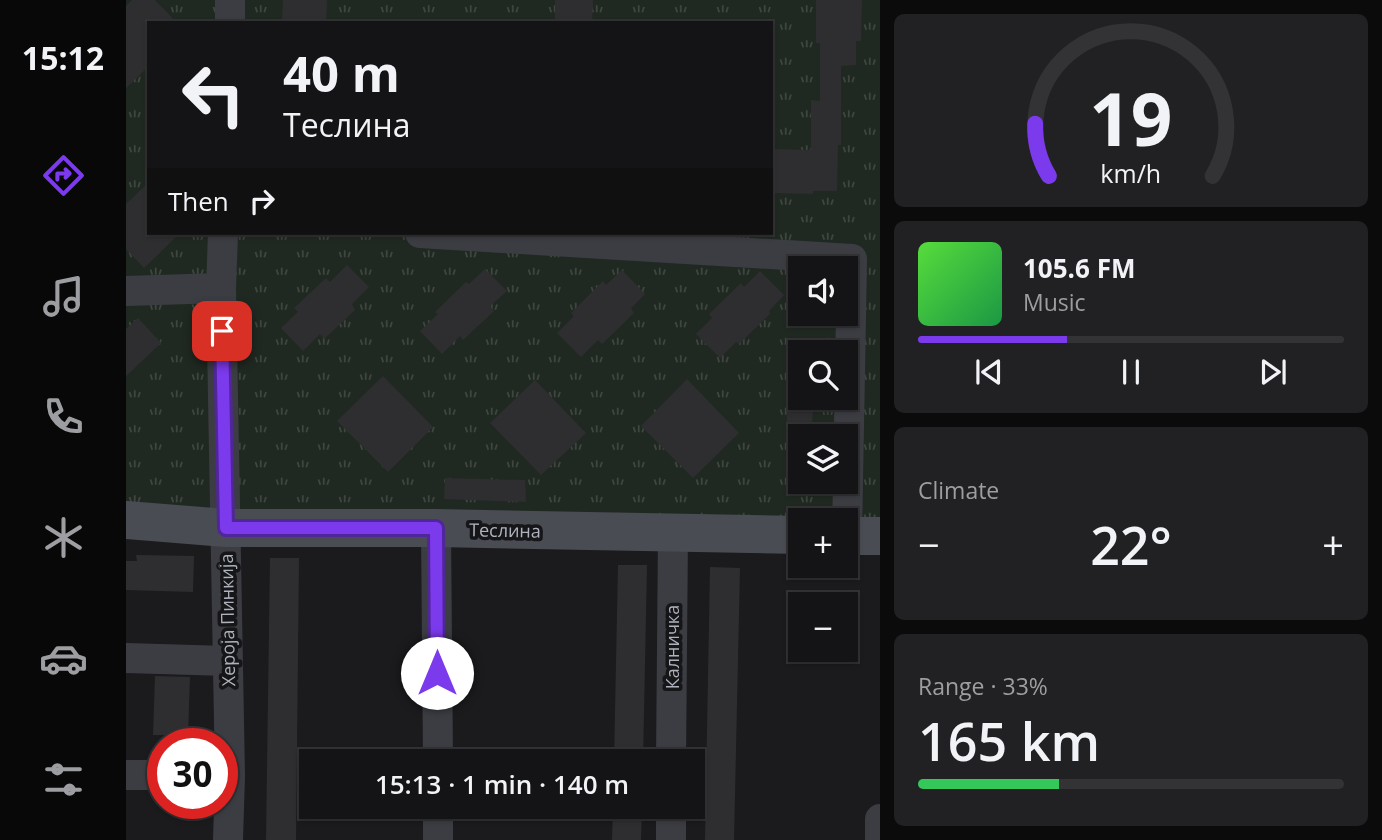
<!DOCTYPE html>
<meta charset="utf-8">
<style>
body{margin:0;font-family:"Open Sans",sans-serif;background:#212123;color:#f1f3f6;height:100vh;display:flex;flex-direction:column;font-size:26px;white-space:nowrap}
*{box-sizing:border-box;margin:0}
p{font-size:23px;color:#9d9ea1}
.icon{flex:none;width:38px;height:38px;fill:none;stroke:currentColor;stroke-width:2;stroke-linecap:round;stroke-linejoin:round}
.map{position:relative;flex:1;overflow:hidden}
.details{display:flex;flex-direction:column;gap:14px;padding:14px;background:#0b0b0c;width:502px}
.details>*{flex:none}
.top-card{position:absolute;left:21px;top:21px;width:626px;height:214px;border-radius:0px;box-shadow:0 2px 5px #0004,0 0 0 2px #333335;background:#141416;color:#f1f3f6;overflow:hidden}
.tools{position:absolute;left:662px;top:256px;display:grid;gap:14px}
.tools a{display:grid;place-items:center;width:70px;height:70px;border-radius:0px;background:#141416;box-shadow:0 2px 5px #0004,0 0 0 2px #333335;font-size:35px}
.speed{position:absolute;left:21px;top:728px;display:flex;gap:14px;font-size:35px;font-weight:700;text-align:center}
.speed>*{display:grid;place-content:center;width:91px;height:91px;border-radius:50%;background:#141416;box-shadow:0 2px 5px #0004,0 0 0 2px #333335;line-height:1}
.speed .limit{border:10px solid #d22;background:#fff;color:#111}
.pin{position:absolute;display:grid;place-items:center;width:60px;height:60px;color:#fff;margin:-30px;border-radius:14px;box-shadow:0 4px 10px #0006}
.me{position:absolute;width:77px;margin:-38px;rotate:0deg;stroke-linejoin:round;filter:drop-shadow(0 0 5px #0008)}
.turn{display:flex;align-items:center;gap:24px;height:147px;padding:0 21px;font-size:32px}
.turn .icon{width:91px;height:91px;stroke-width:2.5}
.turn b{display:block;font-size:49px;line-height:60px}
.then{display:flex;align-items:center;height:66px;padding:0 21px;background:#0003;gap:14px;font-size:26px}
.big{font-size:52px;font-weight:600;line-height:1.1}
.details .card{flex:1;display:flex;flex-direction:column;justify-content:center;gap:10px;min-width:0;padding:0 24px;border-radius:10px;background:#212123}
.details .dial{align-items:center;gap:0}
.dial svg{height:182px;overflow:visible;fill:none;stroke:#333335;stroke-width:7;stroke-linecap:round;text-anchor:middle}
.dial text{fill:#f1f3f6;stroke:none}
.song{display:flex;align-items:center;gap:21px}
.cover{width:84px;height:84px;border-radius:10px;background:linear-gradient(135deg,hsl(110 70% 55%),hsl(140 70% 35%))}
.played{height:7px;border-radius:4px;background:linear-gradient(90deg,#7c3aed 35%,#333335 35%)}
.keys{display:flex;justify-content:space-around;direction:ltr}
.heat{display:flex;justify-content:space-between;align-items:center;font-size:38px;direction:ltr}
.charge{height:10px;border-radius:5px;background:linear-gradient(90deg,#34c759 33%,#333335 0)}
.trip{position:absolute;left:173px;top:749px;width:406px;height:70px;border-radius:0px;background:#141416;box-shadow:0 2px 5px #0004,0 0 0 2px #333335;font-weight:600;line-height:70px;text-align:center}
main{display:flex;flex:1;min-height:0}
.menu{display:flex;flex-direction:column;width:126px;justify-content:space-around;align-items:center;background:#080809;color:#9d9ea1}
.menu .icon{width:49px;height:49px}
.menu .active{color:#7c3aed}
.menu b{font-size:32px;color:#f1f3f6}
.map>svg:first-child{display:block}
.grass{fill:url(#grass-tufts);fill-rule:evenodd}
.building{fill:#2e2e31}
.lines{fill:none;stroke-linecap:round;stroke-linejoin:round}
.street{stroke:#3c3d43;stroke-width:30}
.secondary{stroke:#494c53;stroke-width:38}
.route-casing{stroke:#51269a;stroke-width:18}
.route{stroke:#7c3aed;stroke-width:12}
.labels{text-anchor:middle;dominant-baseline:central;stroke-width:7;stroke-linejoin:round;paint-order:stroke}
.street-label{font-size:18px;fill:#adb2bd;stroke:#161618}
</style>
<main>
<nav class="menu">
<b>15:12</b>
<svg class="icon active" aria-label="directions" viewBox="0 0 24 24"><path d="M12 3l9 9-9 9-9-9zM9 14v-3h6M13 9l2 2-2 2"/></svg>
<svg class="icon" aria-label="music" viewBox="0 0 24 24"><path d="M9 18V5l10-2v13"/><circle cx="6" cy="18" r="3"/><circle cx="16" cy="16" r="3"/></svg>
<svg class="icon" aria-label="phone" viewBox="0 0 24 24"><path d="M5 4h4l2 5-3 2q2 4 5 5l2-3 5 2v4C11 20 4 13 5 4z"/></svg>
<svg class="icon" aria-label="climate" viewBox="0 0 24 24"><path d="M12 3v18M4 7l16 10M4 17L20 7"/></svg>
<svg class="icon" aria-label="car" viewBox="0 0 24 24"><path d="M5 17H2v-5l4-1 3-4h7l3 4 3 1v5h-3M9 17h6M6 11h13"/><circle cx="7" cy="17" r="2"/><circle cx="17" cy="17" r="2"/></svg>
<svg class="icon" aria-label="filters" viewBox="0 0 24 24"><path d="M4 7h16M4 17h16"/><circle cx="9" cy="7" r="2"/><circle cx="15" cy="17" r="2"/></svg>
</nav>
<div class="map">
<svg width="754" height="840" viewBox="0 0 754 840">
<defs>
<pattern id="grass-tufts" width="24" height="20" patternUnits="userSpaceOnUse" patternTransform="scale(1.75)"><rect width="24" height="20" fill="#202921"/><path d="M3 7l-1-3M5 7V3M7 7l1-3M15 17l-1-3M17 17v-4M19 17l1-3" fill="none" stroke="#3e463f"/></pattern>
</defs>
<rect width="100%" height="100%" fill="#1b1b1d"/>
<path class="grass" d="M0,0H754V531L719,520L0,512ZM23,23H646V233H23ZM674,268H719V313H674ZM674,352H719V397H674ZM674,436H719V481H674Z"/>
<g class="building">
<path d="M6,0H29L51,23H23V66L0,88V6Z"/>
<path d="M157,0H201L200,23H156Z"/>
<path d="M429,0H467L466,23H429Z"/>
<path d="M690,0H736L735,41H730V65L715,66V145H712L711,191H687V194L646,193V149L685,150V100L694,101V43H690Z"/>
<path d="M23,182V233H54L18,268L0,249V204Z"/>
<path d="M221,265L243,287L226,304L229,310L198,339L194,334L177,351L155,328L172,312L168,308L200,278L204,282Z"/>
<path d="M359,269L381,291L364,306L368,311L337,340L334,336L316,354L294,331L312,314L309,312L340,282L343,284Z"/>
<path d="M496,270L519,294L505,308L508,313L476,344L472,340L455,357L431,333L448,316L445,313L477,281L480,285Z"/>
<path d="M634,271L658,295L643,311L644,314L613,344L610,342L594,358L570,334L586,318L583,314L615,283L618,287Z"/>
<path d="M12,318L35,343L0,376V329Z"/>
<path d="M257,376L307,427L262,472L211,421Z"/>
<path d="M561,379L613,433L567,478L515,426Z"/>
<path d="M409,380L460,433L415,475L364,423Z"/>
<path d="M662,397H688L685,436H660Z"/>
<path d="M319,478L399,480L400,502L318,499Z"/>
<path d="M10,555L68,556L67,592L0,590V561H11Z"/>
<path d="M144,558H173L170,840H140Z"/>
<path d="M492,565H521L517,761H488Z"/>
<path d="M584,567L614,568L608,840H579Z"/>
<path d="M29,676L64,677L62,735H27Z"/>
<path d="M487,807H516L515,840H486Z"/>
</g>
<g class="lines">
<g class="street">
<path d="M104,23V0"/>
<path d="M97,233L95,288L104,776L102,840"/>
<path d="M294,233L726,259L721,536"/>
<path d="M0,291L95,288"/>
<path d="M310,528L312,761"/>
<path d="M0,658L101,661"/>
<path d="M545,761L547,533"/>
<path d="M0,775H37"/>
<path d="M312,807V840"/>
<path d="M545,840V807"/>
<path d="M754,840V819"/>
</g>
<g class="secondary">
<path d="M0,520L100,528H310L674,535"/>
<path d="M719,536H754"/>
</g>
</g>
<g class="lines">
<defs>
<path id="route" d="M96,331L100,528H310L311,673"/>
</defs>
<use href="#route" class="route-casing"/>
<use href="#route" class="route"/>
</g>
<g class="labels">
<g class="street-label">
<text transform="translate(379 530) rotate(1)">Теслина</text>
<text transform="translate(101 620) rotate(-91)">Хероја Пинкија</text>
<text transform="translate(546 647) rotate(-90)">Калничка</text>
</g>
</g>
</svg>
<div class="tools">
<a><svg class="icon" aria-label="sound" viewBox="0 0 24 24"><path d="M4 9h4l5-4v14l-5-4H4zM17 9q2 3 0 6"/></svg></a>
<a><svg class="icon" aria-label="search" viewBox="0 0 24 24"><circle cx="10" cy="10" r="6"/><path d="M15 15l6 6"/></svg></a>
<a><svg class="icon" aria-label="layers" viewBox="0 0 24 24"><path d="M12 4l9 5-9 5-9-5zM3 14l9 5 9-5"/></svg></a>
<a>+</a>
<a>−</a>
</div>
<div class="speed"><div class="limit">30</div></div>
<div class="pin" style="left:96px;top:331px;background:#d93025"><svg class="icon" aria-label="arrive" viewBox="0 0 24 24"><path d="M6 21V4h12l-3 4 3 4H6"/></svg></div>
<svg class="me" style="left:311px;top:673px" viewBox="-20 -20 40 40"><circle r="19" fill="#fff"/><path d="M0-13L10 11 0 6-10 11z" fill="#7c3aed"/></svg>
<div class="trip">15:13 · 1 min · 140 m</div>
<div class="top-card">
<div class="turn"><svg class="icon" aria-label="left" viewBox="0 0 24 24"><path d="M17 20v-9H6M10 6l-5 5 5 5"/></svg><div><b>40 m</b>Теслина</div></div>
<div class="then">Then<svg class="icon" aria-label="right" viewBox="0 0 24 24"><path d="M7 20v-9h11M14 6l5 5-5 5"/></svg></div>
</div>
</div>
<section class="details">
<div class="card dial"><svg viewBox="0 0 100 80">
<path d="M14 69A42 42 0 1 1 86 69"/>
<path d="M14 69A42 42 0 0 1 8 46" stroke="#7c3aed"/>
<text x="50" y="56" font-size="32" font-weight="700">19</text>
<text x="50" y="72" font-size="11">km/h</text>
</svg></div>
<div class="card">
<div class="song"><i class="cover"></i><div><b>105.6 FM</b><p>Music</p></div></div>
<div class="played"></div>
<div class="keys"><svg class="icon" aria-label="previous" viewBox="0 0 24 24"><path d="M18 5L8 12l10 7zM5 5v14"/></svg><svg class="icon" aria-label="pause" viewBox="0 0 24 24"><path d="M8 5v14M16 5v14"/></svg><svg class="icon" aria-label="next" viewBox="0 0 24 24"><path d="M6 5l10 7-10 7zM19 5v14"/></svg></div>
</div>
<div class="card"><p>Climate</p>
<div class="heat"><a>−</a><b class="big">22°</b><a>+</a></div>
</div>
<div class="card"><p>Range · 33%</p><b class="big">165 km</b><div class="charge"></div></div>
</section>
</main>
